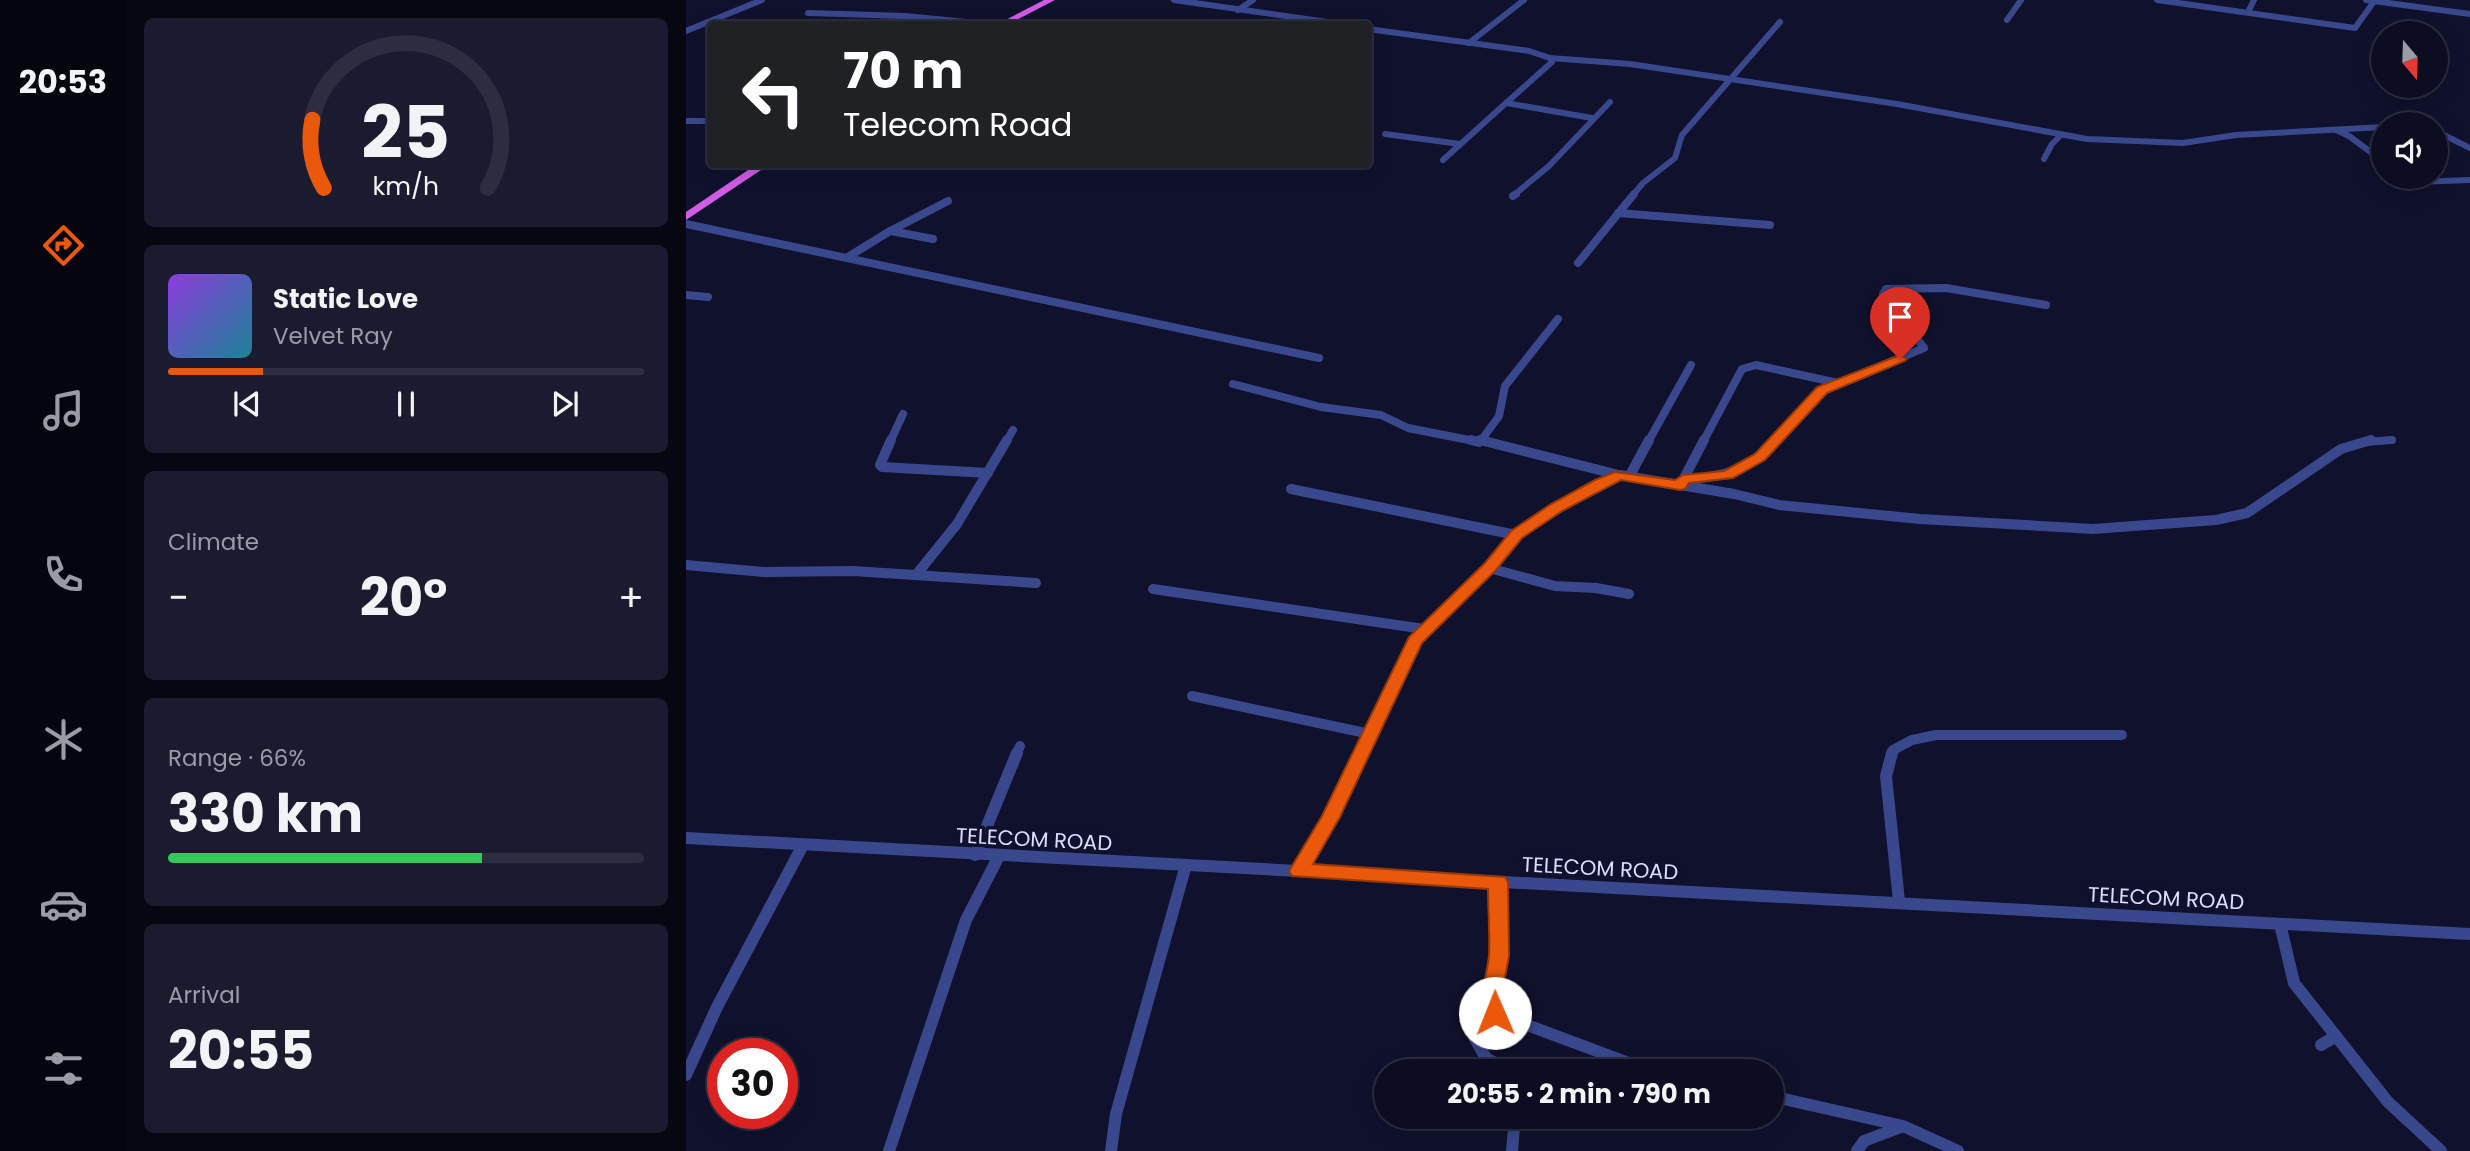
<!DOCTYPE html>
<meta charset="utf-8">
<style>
body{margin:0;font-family:Poppins,sans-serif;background:#1a1b2e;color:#f1f3f6;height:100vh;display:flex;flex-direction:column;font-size:26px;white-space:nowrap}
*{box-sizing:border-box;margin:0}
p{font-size:23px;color:#9a9ca5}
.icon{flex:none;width:38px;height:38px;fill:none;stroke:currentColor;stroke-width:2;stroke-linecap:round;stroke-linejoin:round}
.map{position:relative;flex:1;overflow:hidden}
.sheet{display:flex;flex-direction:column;gap:18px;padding:18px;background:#070712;width:560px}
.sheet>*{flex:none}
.hud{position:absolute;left:21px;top:21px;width:665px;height:147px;border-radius:7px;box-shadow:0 4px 18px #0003,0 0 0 2px #2c2d3f;background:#202124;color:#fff;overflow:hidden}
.needle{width:46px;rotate:161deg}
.tools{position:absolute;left:1685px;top:21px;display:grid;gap:14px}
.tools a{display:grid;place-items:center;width:77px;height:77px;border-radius:50%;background:#0c0d21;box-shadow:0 4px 18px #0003,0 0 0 2px #2c2d3f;font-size:35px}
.speed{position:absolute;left:21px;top:1038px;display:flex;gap:14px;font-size:35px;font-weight:700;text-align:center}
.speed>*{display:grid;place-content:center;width:91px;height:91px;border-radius:50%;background:#0c0d21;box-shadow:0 4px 18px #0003,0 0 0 2px #2c2d3f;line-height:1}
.speed .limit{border:10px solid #d22;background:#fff;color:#111}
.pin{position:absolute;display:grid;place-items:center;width:60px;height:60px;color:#fff;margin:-72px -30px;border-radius:50% 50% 50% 0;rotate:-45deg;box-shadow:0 0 7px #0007}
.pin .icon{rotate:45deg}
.me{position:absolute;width:77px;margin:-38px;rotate:359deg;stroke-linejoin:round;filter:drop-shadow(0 0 5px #0008)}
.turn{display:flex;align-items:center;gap:24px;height:147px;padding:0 21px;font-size:32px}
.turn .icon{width:91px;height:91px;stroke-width:2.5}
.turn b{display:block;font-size:49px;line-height:60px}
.big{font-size:52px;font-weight:700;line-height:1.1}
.sheet .widget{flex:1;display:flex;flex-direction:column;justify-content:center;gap:10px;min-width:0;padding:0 24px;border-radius:10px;background:#1a1b2e}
.sheet .dial{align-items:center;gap:0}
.dial svg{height:182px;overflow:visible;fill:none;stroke:#2c2d3f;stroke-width:7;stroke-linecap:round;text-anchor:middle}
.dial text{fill:#f1f3f6;stroke:none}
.song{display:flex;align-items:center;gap:21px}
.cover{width:84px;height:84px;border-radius:10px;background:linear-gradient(135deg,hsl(270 70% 55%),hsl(190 70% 35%))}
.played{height:7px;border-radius:4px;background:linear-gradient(90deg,#ea580c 20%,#2c2d3f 20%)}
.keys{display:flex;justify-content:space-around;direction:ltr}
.heat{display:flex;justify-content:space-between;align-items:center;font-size:38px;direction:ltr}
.charge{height:10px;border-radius:5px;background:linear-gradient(90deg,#34c759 66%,#2c2d3f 0)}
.trip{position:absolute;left:688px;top:1059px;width:410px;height:70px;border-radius:35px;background:#0c0d21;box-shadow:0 4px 18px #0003,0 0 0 2px #2c2d3f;font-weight:700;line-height:70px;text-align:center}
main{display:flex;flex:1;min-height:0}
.tab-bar{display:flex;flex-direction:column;width:126px;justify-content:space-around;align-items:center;background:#05050d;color:#9a9ca5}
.tab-bar .icon{width:49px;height:49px}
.tab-bar .selected{color:#ea580c}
.tab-bar b{font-size:32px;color:#f1f3f6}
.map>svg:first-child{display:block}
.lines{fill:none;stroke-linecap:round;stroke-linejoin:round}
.minor-far3{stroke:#39488d;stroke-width:6}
.minor-far2{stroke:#39488d;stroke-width:8}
.minor-far1{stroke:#39488d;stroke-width:10}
.minor{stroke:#39488d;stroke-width:12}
.trunk{fill:#d05ce6;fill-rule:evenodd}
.route{fill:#ea580c;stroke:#983908;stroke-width:2}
.labels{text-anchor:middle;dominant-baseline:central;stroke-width:7;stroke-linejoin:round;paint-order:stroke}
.near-street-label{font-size:21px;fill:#dbdfff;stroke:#10112c}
</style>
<main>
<nav class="tab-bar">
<b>20:53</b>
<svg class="icon selected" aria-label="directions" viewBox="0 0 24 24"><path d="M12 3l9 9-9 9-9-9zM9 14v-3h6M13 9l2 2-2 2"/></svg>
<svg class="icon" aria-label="music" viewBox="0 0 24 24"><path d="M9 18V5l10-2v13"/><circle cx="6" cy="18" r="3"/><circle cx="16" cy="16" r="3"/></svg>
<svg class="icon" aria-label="phone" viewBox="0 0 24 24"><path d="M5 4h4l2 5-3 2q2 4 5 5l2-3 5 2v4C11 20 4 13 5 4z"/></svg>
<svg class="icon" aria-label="climate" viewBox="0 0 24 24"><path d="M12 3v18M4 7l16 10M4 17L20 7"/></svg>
<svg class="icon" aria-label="car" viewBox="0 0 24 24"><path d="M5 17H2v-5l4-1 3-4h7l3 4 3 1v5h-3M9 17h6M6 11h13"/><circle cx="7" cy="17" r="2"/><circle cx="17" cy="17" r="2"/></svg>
<svg class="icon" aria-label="filters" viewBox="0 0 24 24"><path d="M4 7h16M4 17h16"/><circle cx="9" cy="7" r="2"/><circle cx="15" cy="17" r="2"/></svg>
</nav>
<section class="sheet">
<div class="widget dial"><svg viewBox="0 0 100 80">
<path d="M14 69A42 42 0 1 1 86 69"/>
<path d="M14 69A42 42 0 0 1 9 39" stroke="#ea580c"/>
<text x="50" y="56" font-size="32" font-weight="700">25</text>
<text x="50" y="72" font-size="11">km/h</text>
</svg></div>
<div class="widget">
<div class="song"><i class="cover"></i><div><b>Static Love</b><p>Velvet Ray</p></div></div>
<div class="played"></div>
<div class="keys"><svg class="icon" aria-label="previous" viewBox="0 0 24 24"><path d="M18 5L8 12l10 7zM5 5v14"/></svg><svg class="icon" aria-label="pause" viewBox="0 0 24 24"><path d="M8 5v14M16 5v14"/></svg><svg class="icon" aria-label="next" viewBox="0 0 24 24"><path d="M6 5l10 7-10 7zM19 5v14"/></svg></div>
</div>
<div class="widget"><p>Climate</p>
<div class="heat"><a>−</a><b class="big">20°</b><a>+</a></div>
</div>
<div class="widget"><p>Range · 66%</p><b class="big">330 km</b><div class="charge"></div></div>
<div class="widget"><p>Arrival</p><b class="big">20:55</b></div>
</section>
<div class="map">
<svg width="1784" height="1151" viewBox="0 0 1784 1151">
<rect width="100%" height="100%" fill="#10112c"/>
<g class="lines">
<g class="minor-far3">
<path d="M488,0L655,24"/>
<path d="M1471,0L1669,28L1689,0"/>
<path d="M1680,0L1784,14"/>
<path d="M552,10L567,0"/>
<path d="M1562,12L1568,0"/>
<path d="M122,13L219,16L301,24"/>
<path d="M1321,20L1335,0"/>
<path d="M682,29L843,51L864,58L944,64L1211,104L1401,139L1497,143L1550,135L1698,127"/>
<path d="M0,31L76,0"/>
<path d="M783,43L838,0"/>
<path d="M864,58L866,62L820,103L906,118"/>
<path d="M0,121H24"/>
<path d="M1650,130L1663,136L1698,162"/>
<path d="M1750,131L1784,148"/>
<path d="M699,134L774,144"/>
<path d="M1358,159L1366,144L1375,135"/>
<path d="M757,160L820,103"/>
<path d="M1715,177L1730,182L1784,180"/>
<path d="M828,195L863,166L924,102"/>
<path d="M947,195L957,183L989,158L996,135L1094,22"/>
</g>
<g class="minor-far2">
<path d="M827,196L830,194"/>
<path d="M932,213L1084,225"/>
<path d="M0,224L633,358"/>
<path d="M205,231L247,239"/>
<path d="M162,257L204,231L262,201"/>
<path d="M892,263L948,194"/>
<path d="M0,295L22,297"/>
<path d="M547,384L635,407L695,415L722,428L793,442"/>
<path d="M204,442L217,414"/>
<path d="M320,442L327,430"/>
<path d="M794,442L813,416L819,386L872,319"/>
<path d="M962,442L1005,365"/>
<path d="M1017,442L1056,369L1070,365L1152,383"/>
<path d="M1088,442L1136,390L1238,348L1197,294L1200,289L1260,288L1360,305"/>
<path d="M1679,442L1706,440"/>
</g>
<g class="minor-far1">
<path d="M205,440L194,465L196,467L302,473"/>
<path d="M785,440L793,442"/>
<path d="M794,440L933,475"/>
<path d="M943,477L963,440"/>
<path d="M997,480C1041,475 1058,474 1089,440"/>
<path d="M996,482L1018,440"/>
<path d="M605,489L830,535"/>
<path d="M0,565L78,572L167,571L350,583"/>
<path d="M803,568L869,586L910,588L943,594"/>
<path d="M230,575L271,524L321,440"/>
<path d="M467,589L738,629"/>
<path d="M506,696L684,734"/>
<path d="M330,755L334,746"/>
<path d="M674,755L729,640L805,566L830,535L914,483L934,475L1048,494L1093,505L1234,519L1407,529L1530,520L1561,513L1655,449L1685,440"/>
<path d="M1206,755L1207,750L1226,740L1250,735H1436"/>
</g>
<g class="minor">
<path d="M1206,753L1200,776L1213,901"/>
<path d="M0,838C595,872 1189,900 1784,934"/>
<path d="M289,855L331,753"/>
<path d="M613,871L645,817L675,753"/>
<path d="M812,882L813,956L807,988L809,1013L943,1063L979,1071"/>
<path d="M1594,924L1608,983L1702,1102L1755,1151"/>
<path d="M809,1013L788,1037L800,1058L824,1071"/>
<path d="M1635,1045L1650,1036"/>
<path d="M0,1075L31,1007L117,845"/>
<path d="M1085,1096L1217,1126L1272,1151"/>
<path d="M203,1151L280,920L313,856"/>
<path d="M425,1151L430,1114L500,865"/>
<path d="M826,1151L829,1116"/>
<path d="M1171,1151L1178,1141L1215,1127"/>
</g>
<g class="trunk">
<path d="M358,0H369L323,24H312Z"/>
<path d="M71,164H84L0,220V212Z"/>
</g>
</g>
<path class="route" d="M1214,355L1221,359L1219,361L1141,393L1079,460L1047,478L1003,483L999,489L994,490L935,480L876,511L836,538L810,570L736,643L654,817L627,864L819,877L822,882L823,956L817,988L820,1013L817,1019L809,1022L802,1019C791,998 801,977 803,955C804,933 802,911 802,889L606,876L603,871L636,816L723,637L799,563L825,531L865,504L909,480L929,472L989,480L997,475L1038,471L1069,454L1131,387Z"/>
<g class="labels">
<g class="near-street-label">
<text transform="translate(348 839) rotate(3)">TELECOM ROAD</text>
<text transform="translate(914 868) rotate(3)">TELECOM ROAD</text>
<text transform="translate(1480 898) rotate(3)">TELECOM ROAD</text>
</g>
</g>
</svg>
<div class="tools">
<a><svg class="needle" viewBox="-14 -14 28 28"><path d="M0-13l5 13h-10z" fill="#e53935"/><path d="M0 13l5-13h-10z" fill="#9a9ca5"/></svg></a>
<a><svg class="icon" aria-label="sound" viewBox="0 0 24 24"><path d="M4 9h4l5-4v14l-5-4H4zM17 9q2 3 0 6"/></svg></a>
</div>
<div class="speed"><div class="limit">30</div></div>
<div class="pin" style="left:1214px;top:359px;background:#d93025"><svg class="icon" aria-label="arrive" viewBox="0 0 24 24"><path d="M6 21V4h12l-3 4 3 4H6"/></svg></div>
<svg class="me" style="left:809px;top:1013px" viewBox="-20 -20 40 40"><circle r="19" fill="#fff"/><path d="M0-13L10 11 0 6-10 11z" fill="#ea580c"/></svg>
<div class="trip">20:55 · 2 min · 790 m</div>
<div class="hud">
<div class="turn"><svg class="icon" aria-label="left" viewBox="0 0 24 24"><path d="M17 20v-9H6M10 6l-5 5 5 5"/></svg><div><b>70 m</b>Telecom Road</div></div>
</div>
</div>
</main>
